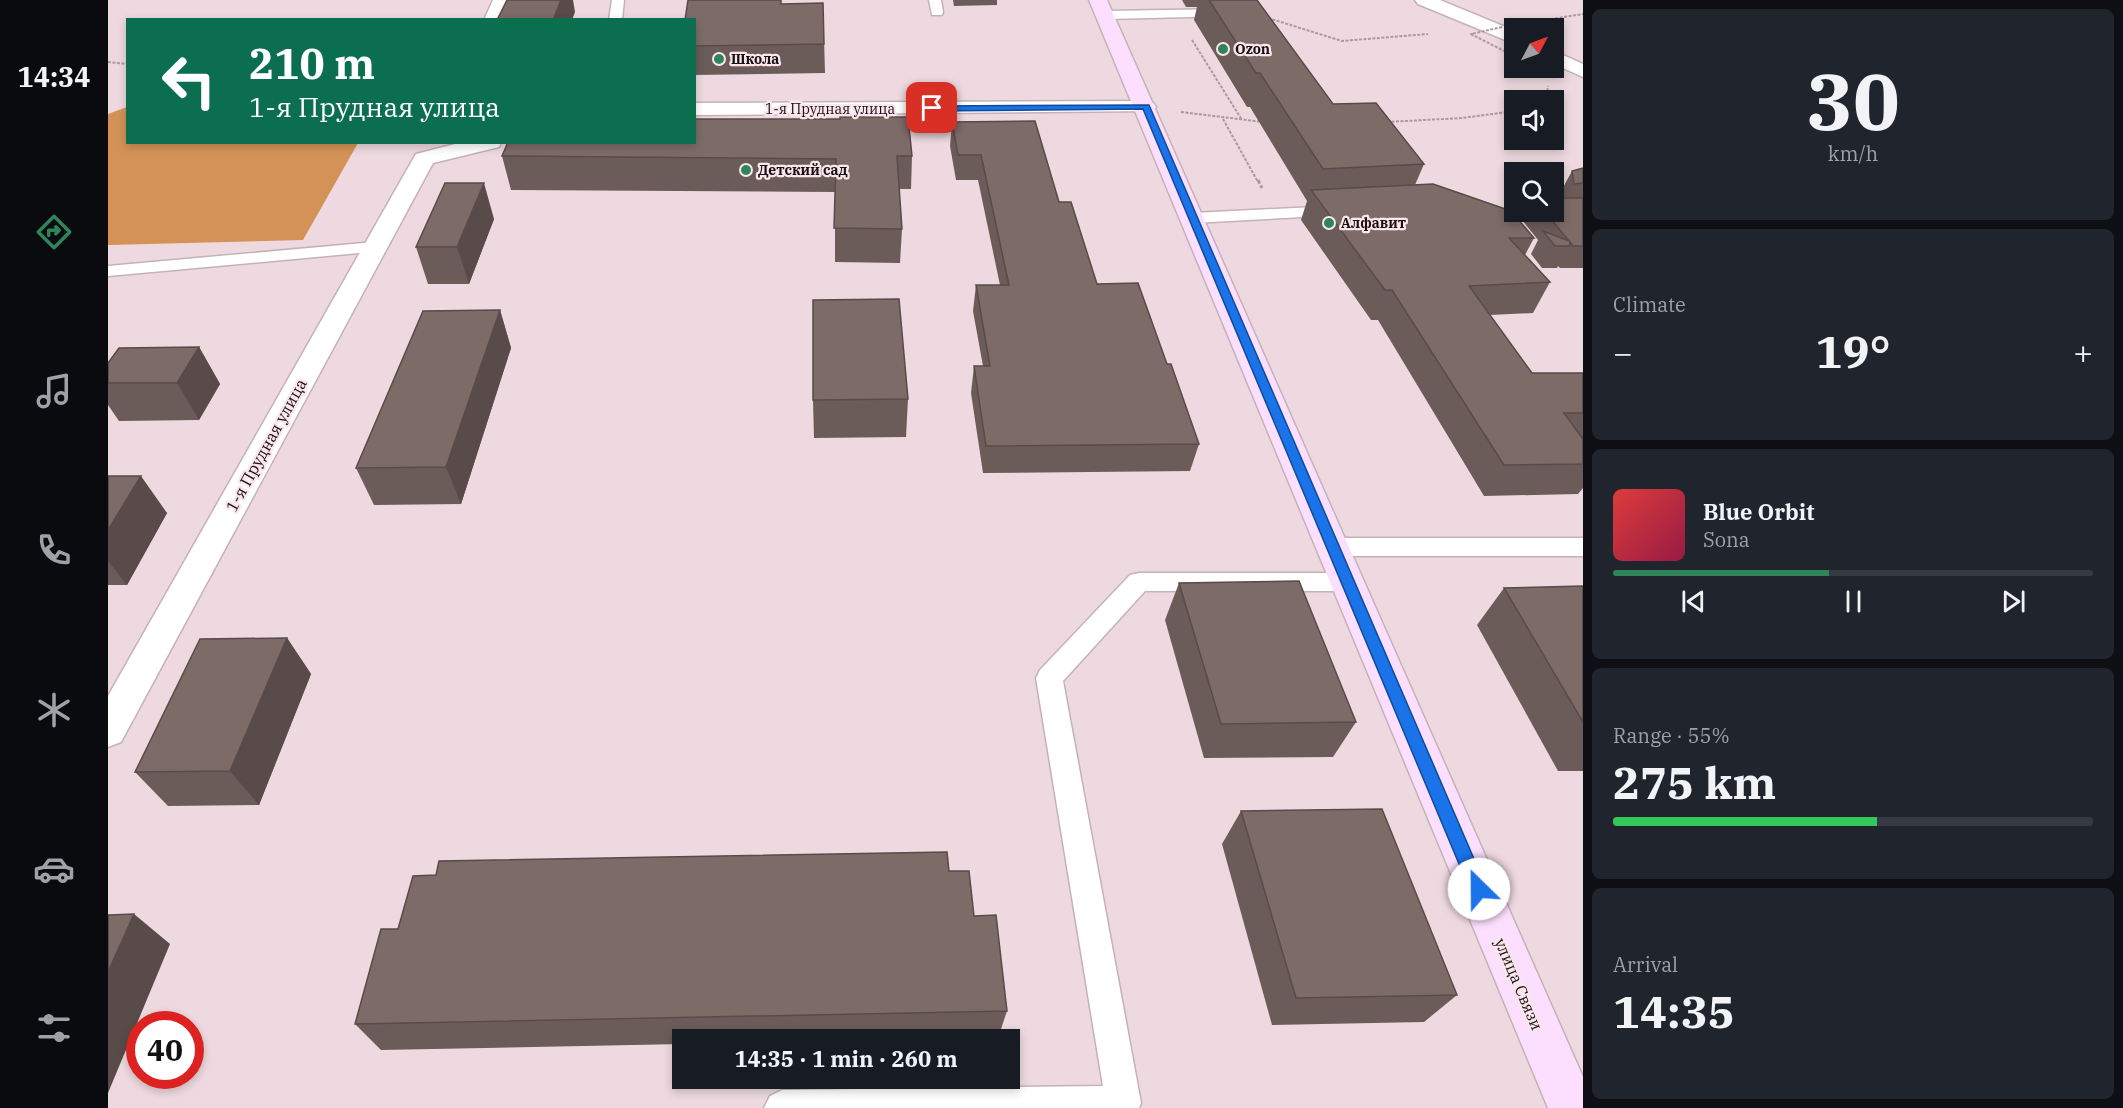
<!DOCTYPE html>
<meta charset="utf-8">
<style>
body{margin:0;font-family:"IBM Plex Serif",serif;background:#20242c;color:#f1f3f6;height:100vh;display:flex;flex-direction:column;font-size:22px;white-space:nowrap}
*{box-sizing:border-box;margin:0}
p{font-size:20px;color:#9ea1a6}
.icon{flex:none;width:33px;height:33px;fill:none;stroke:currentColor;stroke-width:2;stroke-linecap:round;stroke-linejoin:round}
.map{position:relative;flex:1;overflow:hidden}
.details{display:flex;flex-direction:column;gap:9px;padding:9px;background:#0d0f14;width:540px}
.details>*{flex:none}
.top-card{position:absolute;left:18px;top:18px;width:570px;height:126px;border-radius:0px;box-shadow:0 3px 9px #0003;background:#0b6e4f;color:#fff;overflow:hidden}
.needle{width:39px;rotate:49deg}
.buttons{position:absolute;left:1396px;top:18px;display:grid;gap:12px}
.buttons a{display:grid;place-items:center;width:60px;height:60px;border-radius:0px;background:#171b24;box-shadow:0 3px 9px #0003;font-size:30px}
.speed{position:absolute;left:18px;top:1011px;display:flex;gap:12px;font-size:30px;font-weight:700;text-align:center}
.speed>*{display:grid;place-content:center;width:78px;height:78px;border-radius:50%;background:#171b24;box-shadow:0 3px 9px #0003;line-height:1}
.speed .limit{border:9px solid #d22;background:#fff;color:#111}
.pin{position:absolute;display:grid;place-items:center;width:51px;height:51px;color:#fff;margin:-26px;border-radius:12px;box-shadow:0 3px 9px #0006}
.me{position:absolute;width:66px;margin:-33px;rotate:337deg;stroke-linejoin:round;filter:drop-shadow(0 0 4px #0008)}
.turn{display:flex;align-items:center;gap:21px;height:126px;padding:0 24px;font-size:27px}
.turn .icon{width:78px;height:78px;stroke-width:2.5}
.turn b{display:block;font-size:42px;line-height:51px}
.big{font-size:45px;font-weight:700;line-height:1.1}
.details .tile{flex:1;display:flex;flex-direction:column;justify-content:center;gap:9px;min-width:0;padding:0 21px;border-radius:9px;background:#20242c}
.details .dial{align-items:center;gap:0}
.dial b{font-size:78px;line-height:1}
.song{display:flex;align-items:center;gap:18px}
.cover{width:72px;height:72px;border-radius:9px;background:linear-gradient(135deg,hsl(0 70% 55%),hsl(340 70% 35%))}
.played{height:6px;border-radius:3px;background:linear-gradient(90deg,#2f8458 45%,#363941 45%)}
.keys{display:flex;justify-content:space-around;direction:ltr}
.heat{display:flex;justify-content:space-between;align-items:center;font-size:33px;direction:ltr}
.charge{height:9px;border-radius:4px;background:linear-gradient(90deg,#34c759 55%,#363941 0)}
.trip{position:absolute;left:564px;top:1029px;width:348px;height:60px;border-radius:0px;background:#171b24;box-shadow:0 3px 9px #0003;font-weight:700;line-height:60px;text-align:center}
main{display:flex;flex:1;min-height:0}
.dock{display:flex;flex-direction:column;width:108px;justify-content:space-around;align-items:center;background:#090b0e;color:#9ea1a6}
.dock .icon{width:42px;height:42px}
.dock .active{color:#2f8458}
.dock b{font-size:27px;color:#f1f3f6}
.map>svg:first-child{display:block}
.forest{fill:#d49257}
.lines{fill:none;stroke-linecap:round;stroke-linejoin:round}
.lane-casing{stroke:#c5b2b7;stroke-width:3}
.street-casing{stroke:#c5b2b7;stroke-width:3}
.secondary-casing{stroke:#c5b2b7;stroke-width:3}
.path-far1{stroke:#aa9a9f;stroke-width:2;stroke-dasharray:3 1.5;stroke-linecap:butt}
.path{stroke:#aa9a9f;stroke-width:3;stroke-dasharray:4 2;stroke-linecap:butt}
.lane{fill:#fff;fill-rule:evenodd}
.street{fill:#fff;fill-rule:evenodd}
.secondary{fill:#fcdffe;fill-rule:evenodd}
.path-bridge{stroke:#aa9a9f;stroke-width:2;stroke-dasharray:3 1.5;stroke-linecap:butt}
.wall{fill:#6c5c59}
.shaded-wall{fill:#584b49}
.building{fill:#7d6b68;stroke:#584b49;stroke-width:1.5}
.route{fill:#1a73e8;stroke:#114b97;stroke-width:1.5}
.poi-dot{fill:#2f8458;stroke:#fae6ec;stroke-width:2}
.labels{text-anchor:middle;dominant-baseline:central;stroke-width:4.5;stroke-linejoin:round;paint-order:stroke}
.far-poi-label{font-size:14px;font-weight:bold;fill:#181214;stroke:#fae6ec;text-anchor:start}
.far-street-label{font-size:14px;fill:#181214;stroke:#fae6ec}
.street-label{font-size:16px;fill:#181214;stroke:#fae6ec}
</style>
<main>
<nav class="dock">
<b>14:34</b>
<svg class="icon active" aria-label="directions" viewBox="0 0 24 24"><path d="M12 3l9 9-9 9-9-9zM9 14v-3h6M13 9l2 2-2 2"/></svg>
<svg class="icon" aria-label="music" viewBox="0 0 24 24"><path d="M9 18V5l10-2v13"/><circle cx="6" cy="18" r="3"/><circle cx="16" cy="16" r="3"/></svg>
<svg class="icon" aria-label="phone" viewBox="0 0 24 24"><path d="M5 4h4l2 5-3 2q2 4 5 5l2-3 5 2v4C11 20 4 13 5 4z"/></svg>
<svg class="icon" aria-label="climate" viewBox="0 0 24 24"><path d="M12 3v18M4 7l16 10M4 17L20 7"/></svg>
<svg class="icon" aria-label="car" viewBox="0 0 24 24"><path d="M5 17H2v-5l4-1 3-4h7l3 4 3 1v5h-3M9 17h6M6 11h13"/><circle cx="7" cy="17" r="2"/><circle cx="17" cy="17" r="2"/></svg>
<svg class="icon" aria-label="filters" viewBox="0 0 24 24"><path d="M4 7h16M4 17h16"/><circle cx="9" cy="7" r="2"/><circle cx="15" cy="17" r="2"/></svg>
</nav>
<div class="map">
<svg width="1475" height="1108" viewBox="0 0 1475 1108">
<rect width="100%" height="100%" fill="#edd9df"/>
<path class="forest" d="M19,107L20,142L250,143L195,240L0,245V114Z"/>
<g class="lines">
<defs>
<g id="lane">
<path d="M504,0H516L514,20H501Z"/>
<path d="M821,0H833L835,12L834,15H824Z"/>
<path d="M1120,9L1125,10L1126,13L1125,16L998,19L992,15L998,11Z"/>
<path d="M1227,206L1233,207L1235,211L1233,215L1085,223L1079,222L1076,218L1079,214L1085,213Z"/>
<path d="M267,242L273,243L276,247L273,251L0,276V266Z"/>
<path d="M1225,538H1475V556H1225L1217,553L1213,547L1217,541Z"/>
<path d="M1031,573H1239L1248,575L1251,582L1248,589L1239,591H1037L955,681L1033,1103L1031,1108H656L662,1096L674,1090L995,1086L928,678L932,670L1022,575Z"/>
</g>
<g id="street">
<path d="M385,0H403L394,20H376Z"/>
<path d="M1307,0H1332L1407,31V44L1310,4Z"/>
<path d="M1446,51L1475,64V77L1446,64Z"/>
<path d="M1038,101L1045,103L1048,107L1045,111L586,115V103Z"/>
<path d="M355,142H393L391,147L325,163L13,742L0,747V696L305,159L308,154Z"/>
</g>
<path id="secondary" d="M981,0H999L1475,1077V1108H1440Z"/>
</defs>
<use href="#lane" class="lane-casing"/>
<use href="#street" class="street-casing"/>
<use href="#secondary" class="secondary-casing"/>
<g class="path-far1">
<path d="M1160,18L1234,41L1320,34"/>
<path d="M1425,22L1475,14"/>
<path d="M1084,40L1134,120"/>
<path d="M0,62L20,64"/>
<path d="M1438,100L1440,86"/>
<path d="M1073,112L1155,122"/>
<path d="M1115,119L1150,182"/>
<path d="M1279,122L1354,118L1407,111"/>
</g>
<path class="path" d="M1150,180L1154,188"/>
<use href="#lane" class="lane"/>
<use href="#street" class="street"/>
<use href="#secondary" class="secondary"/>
<path class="path-bridge" d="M1394,27L1363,34L1400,53"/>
</g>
<g class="wall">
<path d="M845,0H889V5L846,6Z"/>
<path d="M1074,0H1149L1225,104L1316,164L1307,185L1426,238L1417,255L1442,282L1425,313L1382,315L1424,373H1475V488L1470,494L1376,496L1270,320H1263L1193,220L1199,201L1142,107H1139L1086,20L1089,7H1078Z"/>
<path d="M715,3L717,73L586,75V20L674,4Z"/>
<path d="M844,122L951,202L989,284L1059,364L1091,444L1082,471L875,473L863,393L866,366H875L865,311L868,285H892L870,180H848L842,146Z"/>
<path d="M394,156H804L803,189H791L794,229L792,263L727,262V192L403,190Z"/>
<path d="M1475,168V268H1452L1450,266L1449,268H1434L1423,254L1430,240L1414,220L1419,212H1446L1454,198L1453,191L1464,171Z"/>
<path d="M386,219L361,284H320L308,247Z"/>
<path d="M392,310L403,348L353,504L266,505L248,468Z"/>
<path d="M91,347L112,384L91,420L11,421L0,405V363Z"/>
<path d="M800,399L798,437L706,438L705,400Z"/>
<path d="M0,476L59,513L19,585H0Z"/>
<path d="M1071,583L1248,722L1225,757L1096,758L1057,620Z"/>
<path d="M1475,586V771H1450L1369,625L1396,588Z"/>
<path d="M179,638L203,674L151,805L60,806L27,772Z"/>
<path d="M1133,811L1349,995L1316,1022L1164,1025L1114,844Z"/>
<path d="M841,871L866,916L899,1011L890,1038L808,1040H574V1044L273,1050L247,1024L290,929Z"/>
</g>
<g class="shaded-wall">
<path d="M453,0H465L467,12L464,20H445Z"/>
<path d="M376,183L386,219L361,284L349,247Z"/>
<path d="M392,310L403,348L353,504L338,467Z"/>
<path d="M91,347L112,384L91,420L69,383Z"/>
<path d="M33,476L59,513L19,585L0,561V530Z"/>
<path d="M179,638L203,674L151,805L122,771Z"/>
<path d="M26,914L62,944L0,1093V972Z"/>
</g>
<g class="building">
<path d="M399,0H453L445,20H389Z"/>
<path d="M580,0H673V4L715,3L716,44L586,46V20H577Z"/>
<path d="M1101,0H1149L1225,104L1268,103L1316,164L1215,169L1152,73H1148Z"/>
<path d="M732,117H800L804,156H789L794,229L726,228L728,159L394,156L400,142H586V119H732Z"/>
<path d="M927,121L951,202H963L989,284L1030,283L1059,364H1063L1091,444L878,446L866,366H882L868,285H901L873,155H850L844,122Z"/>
<path d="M1475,168V183L1466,184L1464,171Z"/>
<path d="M337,183H376L349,247H308Z"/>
<path d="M1325,184L1403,211L1426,238H1401L1442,282L1361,286L1424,373H1475V413H1456L1475,439V464L1396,465L1284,290H1277L1203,190Z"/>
<path d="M1446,198H1475V246H1465L1462,242V246H1447L1435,231L1461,241L1437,212H1446Z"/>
<path d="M791,299L800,399L705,400V300Z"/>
<path d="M392,310L338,467L248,468L315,311Z"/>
<path d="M91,347L69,383H0V363L11,348Z"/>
<path d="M0,476H33L0,530Z"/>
<path d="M1191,581L1248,722L1113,724L1071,583Z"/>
<path d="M1475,586V722L1396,588Z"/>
<path d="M179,638L122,771L27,772L92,639Z"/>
<path d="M1274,809L1349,995L1188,998L1133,811Z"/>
<path d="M839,852L841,871H861L866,916L888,915L899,1011L247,1024L273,929H290L305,876L328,875L331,861Z"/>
<path d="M26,914L0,972V915Z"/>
</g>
<path class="route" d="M1041,105L1379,889L1377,895L1371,897L1364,895L1035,109L824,111L820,108L824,106Z"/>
<g class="poi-dot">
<circle cx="1115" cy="49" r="6"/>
<circle cx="611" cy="59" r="6"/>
<circle cx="638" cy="170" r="6"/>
<circle cx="1221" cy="223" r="6"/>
</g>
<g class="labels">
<g class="far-poi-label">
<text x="1127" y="49">Ozon</text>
<text x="623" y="59">Школа</text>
<text x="650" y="170">Детский сад</text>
<text x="1233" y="223">Алфавит</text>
</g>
<g class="far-street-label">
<text x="722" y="109">1-я Прудная улица</text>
</g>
<g class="street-label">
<text transform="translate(158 445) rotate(-61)">1-я Прудная улица</text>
<text transform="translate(1411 984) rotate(67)">улица Связи</text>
</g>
</g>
</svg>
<div class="buttons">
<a><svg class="needle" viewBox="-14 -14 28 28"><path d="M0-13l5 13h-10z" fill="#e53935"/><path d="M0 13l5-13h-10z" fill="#9ea1a6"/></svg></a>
<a><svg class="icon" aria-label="sound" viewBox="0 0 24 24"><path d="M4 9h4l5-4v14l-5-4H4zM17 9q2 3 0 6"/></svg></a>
<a><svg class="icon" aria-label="search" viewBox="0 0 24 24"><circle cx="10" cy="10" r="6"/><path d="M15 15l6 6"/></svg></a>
</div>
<div class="speed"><div class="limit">40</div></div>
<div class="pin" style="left:824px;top:108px;background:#d93025"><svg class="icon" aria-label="arrive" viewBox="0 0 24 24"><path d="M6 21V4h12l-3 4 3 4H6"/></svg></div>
<svg class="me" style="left:1371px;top:889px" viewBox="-20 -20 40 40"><circle r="19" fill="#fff"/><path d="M0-13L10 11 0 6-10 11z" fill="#1a73e8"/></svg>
<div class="trip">14:35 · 1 min · 260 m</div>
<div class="top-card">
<div class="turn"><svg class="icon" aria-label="left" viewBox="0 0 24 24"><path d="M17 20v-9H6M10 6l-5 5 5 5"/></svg><div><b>210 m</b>1-я Прудная улица</div></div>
</div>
</div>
<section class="details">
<div class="tile dial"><b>30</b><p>km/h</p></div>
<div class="tile"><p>Climate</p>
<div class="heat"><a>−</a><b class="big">19°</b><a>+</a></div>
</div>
<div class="tile">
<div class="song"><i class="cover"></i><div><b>Blue Orbit</b><p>Sona</p></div></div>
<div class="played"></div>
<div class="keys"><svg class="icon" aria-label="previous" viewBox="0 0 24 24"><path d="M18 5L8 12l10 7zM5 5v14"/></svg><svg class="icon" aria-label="pause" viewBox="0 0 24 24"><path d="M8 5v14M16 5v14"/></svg><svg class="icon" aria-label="next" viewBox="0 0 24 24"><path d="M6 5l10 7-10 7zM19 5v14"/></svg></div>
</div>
<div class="tile"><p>Range · 55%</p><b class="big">275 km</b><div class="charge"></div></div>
<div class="tile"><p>Arrival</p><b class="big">14:35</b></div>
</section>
</main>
